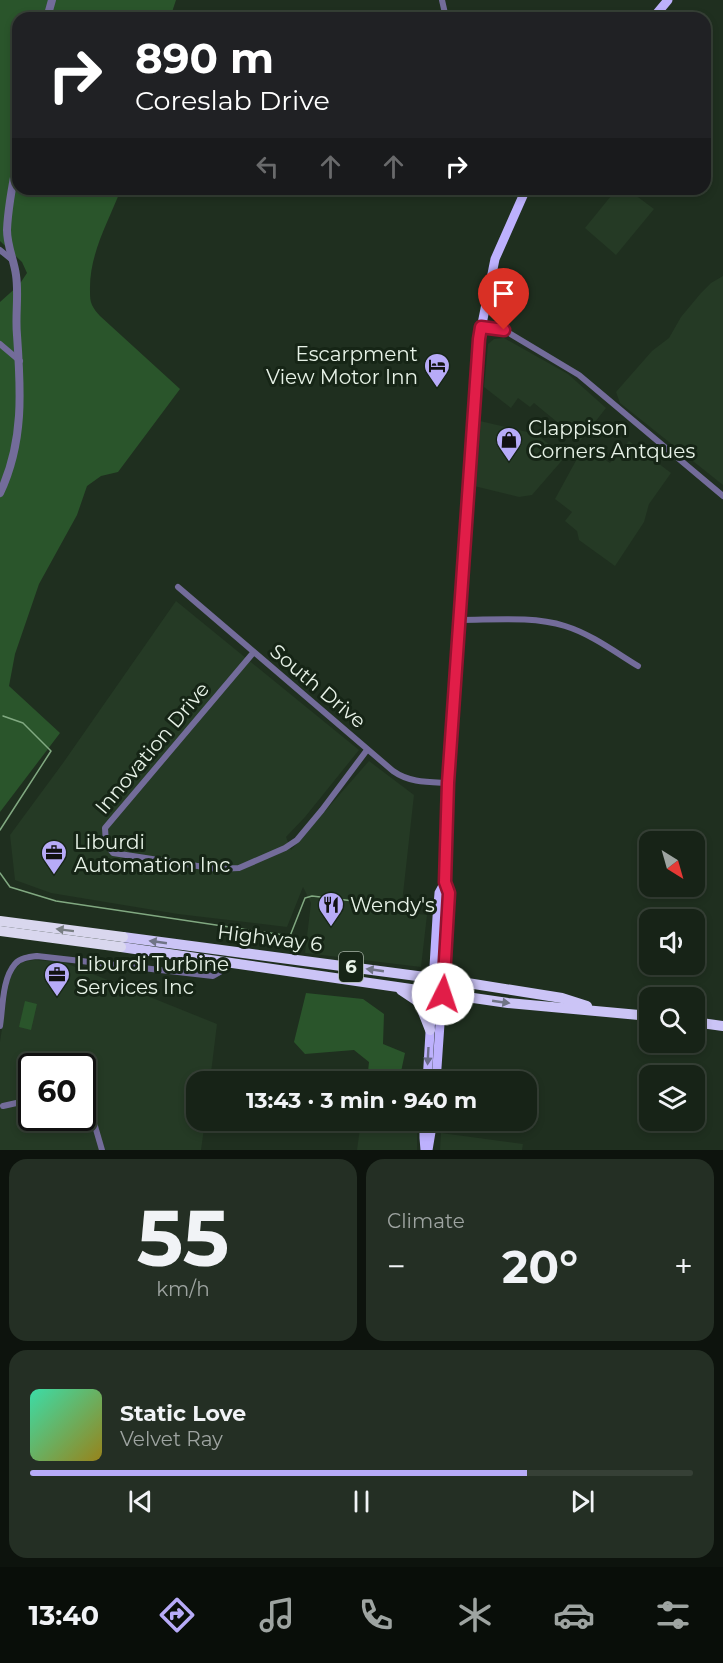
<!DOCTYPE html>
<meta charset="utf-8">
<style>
body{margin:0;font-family:Montserrat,sans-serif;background:#242f24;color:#f1f3f6;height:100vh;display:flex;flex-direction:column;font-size:22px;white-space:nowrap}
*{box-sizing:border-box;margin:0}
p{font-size:20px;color:#9ea4a1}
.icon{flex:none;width:33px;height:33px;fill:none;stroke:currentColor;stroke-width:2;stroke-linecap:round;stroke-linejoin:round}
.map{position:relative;height:1150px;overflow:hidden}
.panel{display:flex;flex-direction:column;gap:9px;padding:9px;background:#0d130d;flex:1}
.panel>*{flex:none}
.banner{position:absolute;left:12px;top:12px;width:699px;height:183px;border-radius:18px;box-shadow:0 3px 9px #0003,0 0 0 2px #364036;background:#202124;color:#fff;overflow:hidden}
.needle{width:39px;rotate:143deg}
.fabs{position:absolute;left:639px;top:831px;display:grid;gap:12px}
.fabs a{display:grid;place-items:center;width:66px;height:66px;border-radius:12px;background:#172317;box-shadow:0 3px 9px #0003,0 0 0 2px #364036;font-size:30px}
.speed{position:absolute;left:18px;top:1053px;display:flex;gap:12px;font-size:30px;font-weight:700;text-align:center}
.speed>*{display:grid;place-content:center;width:78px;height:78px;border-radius:50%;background:#172317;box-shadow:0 3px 9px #0003,0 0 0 2px #364036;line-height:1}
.speed .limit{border:3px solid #111;border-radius:9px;background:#fff;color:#111}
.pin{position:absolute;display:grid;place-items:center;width:51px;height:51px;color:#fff;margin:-62px -26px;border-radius:50% 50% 50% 0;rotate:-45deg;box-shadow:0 0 6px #0007}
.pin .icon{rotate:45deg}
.me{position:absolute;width:66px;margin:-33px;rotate:4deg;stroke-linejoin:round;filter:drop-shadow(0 0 4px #0008)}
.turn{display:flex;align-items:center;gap:21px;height:126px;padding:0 24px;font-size:27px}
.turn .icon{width:78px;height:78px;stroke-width:2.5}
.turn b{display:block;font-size:42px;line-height:51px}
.lanes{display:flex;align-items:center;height:57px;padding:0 24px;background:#0003;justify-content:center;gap:30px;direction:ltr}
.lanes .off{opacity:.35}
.big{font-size:45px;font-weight:700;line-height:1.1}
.panel .card{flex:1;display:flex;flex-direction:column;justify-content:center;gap:9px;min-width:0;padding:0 21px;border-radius:18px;background:#242f24}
.panel .dial{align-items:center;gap:0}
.dial b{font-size:78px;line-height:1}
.song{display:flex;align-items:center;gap:18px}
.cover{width:72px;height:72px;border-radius:9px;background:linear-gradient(135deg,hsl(160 70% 55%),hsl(50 70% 35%))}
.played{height:6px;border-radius:3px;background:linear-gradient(90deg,#b7abf8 75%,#364036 75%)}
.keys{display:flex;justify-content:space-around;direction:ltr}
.heat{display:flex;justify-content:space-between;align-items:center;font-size:33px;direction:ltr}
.panel .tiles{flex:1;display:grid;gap:9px;grid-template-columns:1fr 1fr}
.card:last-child{grid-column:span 2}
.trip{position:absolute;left:186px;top:1071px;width:351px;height:60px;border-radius:18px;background:#172317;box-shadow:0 3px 9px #0003,0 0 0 2px #364036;font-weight:700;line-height:60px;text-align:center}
.dock{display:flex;height:96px;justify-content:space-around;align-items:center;background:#090e09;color:#9ea4a1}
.dock .icon{width:42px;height:42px}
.dock .current{color:#b7abf8}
.dock b{font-size:27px;color:#f1f3f6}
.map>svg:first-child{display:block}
.built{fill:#253a25;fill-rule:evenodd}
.green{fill:#2a552b}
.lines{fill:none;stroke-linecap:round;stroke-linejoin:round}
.stream{stroke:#81a981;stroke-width:1.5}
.minor{stroke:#736c9a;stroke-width:6}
.tertiary{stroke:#736c9a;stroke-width:8}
.primary{stroke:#bdb1fd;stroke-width:9}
.trunk{stroke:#cbc4f6;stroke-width:10}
.motorway{stroke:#d9d7ee;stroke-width:10}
.oneway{fill:#787e82}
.oneway2{fill:#707486}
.oneway3{fill:#6a6b8a}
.route-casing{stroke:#92132f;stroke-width:15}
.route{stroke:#e11d48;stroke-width:10}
.labels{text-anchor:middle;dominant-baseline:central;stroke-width:6;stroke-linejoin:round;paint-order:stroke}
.shield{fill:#162516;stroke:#a8b4a8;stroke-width:1.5}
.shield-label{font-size:18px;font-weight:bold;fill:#e7f2e7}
.poi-label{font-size:20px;fill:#e7f2e7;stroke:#162516;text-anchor:start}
.street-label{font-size:20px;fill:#e7f2e7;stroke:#162516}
</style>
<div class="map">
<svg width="723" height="1150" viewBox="0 0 723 1150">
<rect width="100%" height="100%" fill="#1f2f1f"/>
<g class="built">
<path d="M602,189H627L654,209L616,255L585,228L611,196Z"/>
<path d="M723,276V485L620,403L616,392L652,351L669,338L681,317L701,293L711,283Z"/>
<path d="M504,338L568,374L606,408L580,441L534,403L530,407L518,398L511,408L484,387L488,344L494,339Z"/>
<path d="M480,421L536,434L565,457L532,495L519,497L474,486Z"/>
<path d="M629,441L671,473L649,504L644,522L615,566L579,540L577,531L565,521L572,512L555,499L584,446L610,463Z"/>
<path d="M176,601L359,750L305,817L286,837L291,850L369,761L414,795L401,912L427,915L421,967L305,953L311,903L303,887L287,927L178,914L51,893L15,880L10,835L63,763Z"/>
<path d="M34,960L63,962L217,1024L210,1081L196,1082V1120L205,1121L201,1150H0V1042L9,981L14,970L22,962ZM32,1066H82V1118H32Z"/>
<path d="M361,1121H394L417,1124V1150H357Z"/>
<path d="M441,1133L523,1144L522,1150H440Z"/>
</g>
<g class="green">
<path d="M0,0H176L170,18H18V189H121C108,223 89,254 90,291C90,296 90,301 92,305C94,309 97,313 100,316L180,389L118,472L101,476L87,486L77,515L39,584L15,654L9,686L60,733L0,812V302L19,285L27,273L22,262L0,241Z"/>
<path d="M306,993L363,999L384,1014L383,1044L405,1053L399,1081H367L369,1062L354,1050L305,1054L294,1042Z"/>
<path d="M25,1001L37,1004L31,1030L19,1027Z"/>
</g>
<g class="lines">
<g class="stream">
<path d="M0,830L51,751L23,723L3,716"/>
<path d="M0,873L10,887L56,901L290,936L305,898L312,896L387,905"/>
</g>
<g class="minor">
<path d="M442,0L446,18"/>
<path d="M0,250L11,259"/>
<path d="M481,327L509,333L579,375L723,496"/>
<path d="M0,344L20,361"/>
<path d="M178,587L393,771C410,783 428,782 449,783"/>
<path d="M460,620C494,620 532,616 565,626C591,634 615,652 638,666"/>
<path d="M253,653L105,828L106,844L113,853L217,869L239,868L285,848L297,840L322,810L367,750"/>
<path d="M0,1026C3,1007 2,979 15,964C20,958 29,957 37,956L213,976L220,972L221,961"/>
<path d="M3,1106L21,1102L32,1103"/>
<path d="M82,1114L95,1126L102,1150"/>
</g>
<g class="tertiary">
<path d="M47,18L52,0"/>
<path d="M0,493C24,442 21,391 17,335C15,315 19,295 16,275C14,260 7,246 7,230C8,206 13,181 18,157"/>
</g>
<g class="primary">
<path d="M653,18L668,0"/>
<path d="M427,1082L437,917L439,893L445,882"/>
<path d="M436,1082L449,893L445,882L449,783L479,339L495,259L526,189"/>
<path d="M424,1120V1138L425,1150"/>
<path d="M428,1150L433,1120"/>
</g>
<g class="trunk">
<path d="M123,937L455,981L562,998L587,1006"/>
<path d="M121,947L508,1003L650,1016"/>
<path d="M401,990L419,1002L430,1030"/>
<path d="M694,1022L723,1026"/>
</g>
<g class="motorway">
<path d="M0,921L123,937"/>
<path d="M0,931L121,947"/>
</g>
</g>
<defs><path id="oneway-solid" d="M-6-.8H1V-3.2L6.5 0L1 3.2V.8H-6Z" transform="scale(1.5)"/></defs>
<use class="oneway" href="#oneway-solid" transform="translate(65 930) rotate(-173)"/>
<g class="oneway2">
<use href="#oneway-solid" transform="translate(158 942) rotate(-172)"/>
<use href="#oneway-solid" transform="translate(375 970) rotate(-172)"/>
<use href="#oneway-solid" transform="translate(501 1002) rotate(8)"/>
</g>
<use class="oneway3" href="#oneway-solid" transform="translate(428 1056) rotate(93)"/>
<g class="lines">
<defs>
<path id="route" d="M443,994L449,893L445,882L448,783L479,339L481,327L504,330"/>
</defs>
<use href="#route" class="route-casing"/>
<use href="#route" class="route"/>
</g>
<defs>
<symbol id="hotel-pin" viewBox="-11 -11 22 30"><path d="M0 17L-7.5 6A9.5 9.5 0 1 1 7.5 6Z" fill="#b7abf8" stroke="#162516"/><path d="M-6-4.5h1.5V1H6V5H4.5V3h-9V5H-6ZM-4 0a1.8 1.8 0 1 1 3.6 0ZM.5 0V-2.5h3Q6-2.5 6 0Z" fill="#111"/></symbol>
<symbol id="shop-pin" viewBox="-11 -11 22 30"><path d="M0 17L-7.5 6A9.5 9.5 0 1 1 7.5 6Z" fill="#b7abf8" stroke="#162516"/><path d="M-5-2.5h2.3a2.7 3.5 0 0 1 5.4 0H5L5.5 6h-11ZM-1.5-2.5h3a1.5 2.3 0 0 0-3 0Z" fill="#111"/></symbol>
<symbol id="office-pin" viewBox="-11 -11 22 30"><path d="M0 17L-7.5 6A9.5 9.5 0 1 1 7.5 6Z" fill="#b7abf8" stroke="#162516"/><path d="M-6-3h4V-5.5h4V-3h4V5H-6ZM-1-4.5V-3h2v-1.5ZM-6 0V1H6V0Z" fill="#111"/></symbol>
<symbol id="restaurant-pin" viewBox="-11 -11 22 30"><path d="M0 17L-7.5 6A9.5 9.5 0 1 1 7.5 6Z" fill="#b7abf8" stroke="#162516"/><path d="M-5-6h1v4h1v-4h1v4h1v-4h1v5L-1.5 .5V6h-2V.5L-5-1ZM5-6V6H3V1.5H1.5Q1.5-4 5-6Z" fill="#111"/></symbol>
</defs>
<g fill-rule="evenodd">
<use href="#hotel-pin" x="422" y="351" width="30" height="40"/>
<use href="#shop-pin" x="494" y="425" width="30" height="40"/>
<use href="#office-pin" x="39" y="838" width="30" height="40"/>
<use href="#restaurant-pin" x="316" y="890" width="30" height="40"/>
<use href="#office-pin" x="42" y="960" width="30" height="40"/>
</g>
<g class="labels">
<rect class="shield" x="339" y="952" width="24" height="30" rx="4.5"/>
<g class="shield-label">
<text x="351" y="967">6</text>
</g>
<g class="poi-label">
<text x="418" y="354" text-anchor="end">Escarpment<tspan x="418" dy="23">View Motor Inn</tspan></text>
<text x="528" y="428">Clappison<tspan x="528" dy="23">Corners Antques</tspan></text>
<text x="74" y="842">Liburdi<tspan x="74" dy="23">Automation Inc</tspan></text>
<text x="350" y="905">Wendy's</text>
<text x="76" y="964">Liburdi Turbine<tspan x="76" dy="23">Services Inc</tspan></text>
</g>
<g class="street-label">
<text transform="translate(318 686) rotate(40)">South Drive</text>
<text transform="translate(152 748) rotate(-50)">Innovation Drive</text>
<text transform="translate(270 938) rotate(7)">Highway 6</text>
</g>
</g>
</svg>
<div class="fabs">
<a><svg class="needle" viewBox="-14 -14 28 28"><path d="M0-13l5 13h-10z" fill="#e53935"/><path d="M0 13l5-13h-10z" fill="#9ea4a1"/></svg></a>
<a><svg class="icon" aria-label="sound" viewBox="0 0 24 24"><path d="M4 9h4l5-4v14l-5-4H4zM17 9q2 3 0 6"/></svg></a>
<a><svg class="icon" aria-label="search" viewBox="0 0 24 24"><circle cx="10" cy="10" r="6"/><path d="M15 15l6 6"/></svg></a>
<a><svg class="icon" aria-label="layers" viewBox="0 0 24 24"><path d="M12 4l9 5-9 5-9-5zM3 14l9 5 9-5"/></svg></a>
</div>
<div class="speed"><div class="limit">60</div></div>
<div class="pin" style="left:504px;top:330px;background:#d93025"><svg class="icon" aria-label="arrive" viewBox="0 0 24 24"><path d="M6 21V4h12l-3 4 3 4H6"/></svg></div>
<svg class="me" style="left:443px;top:994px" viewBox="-20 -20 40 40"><circle r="19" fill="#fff"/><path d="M0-13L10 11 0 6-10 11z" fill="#e11d48"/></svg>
<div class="trip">13:43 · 3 min · 940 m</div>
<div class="banner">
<div class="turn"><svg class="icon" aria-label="right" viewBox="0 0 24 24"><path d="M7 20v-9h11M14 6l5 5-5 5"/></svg><div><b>890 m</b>Coreslab Drive</div></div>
<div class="lanes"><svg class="icon off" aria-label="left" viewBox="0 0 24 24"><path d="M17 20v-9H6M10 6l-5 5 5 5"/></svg><svg class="icon off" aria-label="ahead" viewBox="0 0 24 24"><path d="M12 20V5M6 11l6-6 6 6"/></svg><svg class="icon off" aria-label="ahead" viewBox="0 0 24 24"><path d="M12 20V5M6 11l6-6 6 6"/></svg><svg class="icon" aria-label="right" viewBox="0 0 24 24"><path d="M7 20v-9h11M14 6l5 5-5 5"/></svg></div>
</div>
</div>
<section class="panel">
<div class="tiles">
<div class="card dial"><b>55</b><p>km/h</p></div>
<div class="card"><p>Climate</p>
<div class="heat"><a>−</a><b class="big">20°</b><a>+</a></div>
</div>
<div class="card">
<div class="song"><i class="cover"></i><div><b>Static Love</b><p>Velvet Ray</p></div></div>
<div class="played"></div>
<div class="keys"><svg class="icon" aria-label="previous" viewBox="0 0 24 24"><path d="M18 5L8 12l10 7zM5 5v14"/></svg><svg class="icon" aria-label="pause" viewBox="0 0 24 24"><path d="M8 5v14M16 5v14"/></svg><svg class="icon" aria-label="next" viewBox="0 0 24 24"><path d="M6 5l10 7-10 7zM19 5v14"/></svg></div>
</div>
</div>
</section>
<nav class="dock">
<b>13:40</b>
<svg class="icon current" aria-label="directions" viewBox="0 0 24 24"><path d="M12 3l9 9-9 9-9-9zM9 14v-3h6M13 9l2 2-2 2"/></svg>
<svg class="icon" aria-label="music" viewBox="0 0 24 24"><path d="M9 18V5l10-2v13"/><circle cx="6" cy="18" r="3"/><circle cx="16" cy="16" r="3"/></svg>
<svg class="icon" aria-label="phone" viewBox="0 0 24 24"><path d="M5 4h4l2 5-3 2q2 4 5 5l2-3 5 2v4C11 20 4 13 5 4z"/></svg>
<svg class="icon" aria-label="climate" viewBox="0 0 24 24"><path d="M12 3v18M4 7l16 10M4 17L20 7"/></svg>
<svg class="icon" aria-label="car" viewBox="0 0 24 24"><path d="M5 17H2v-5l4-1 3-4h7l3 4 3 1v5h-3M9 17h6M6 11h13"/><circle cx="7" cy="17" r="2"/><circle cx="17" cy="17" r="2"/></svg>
<svg class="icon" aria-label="filters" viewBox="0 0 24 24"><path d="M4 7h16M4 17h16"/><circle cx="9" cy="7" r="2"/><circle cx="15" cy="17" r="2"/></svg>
</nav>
